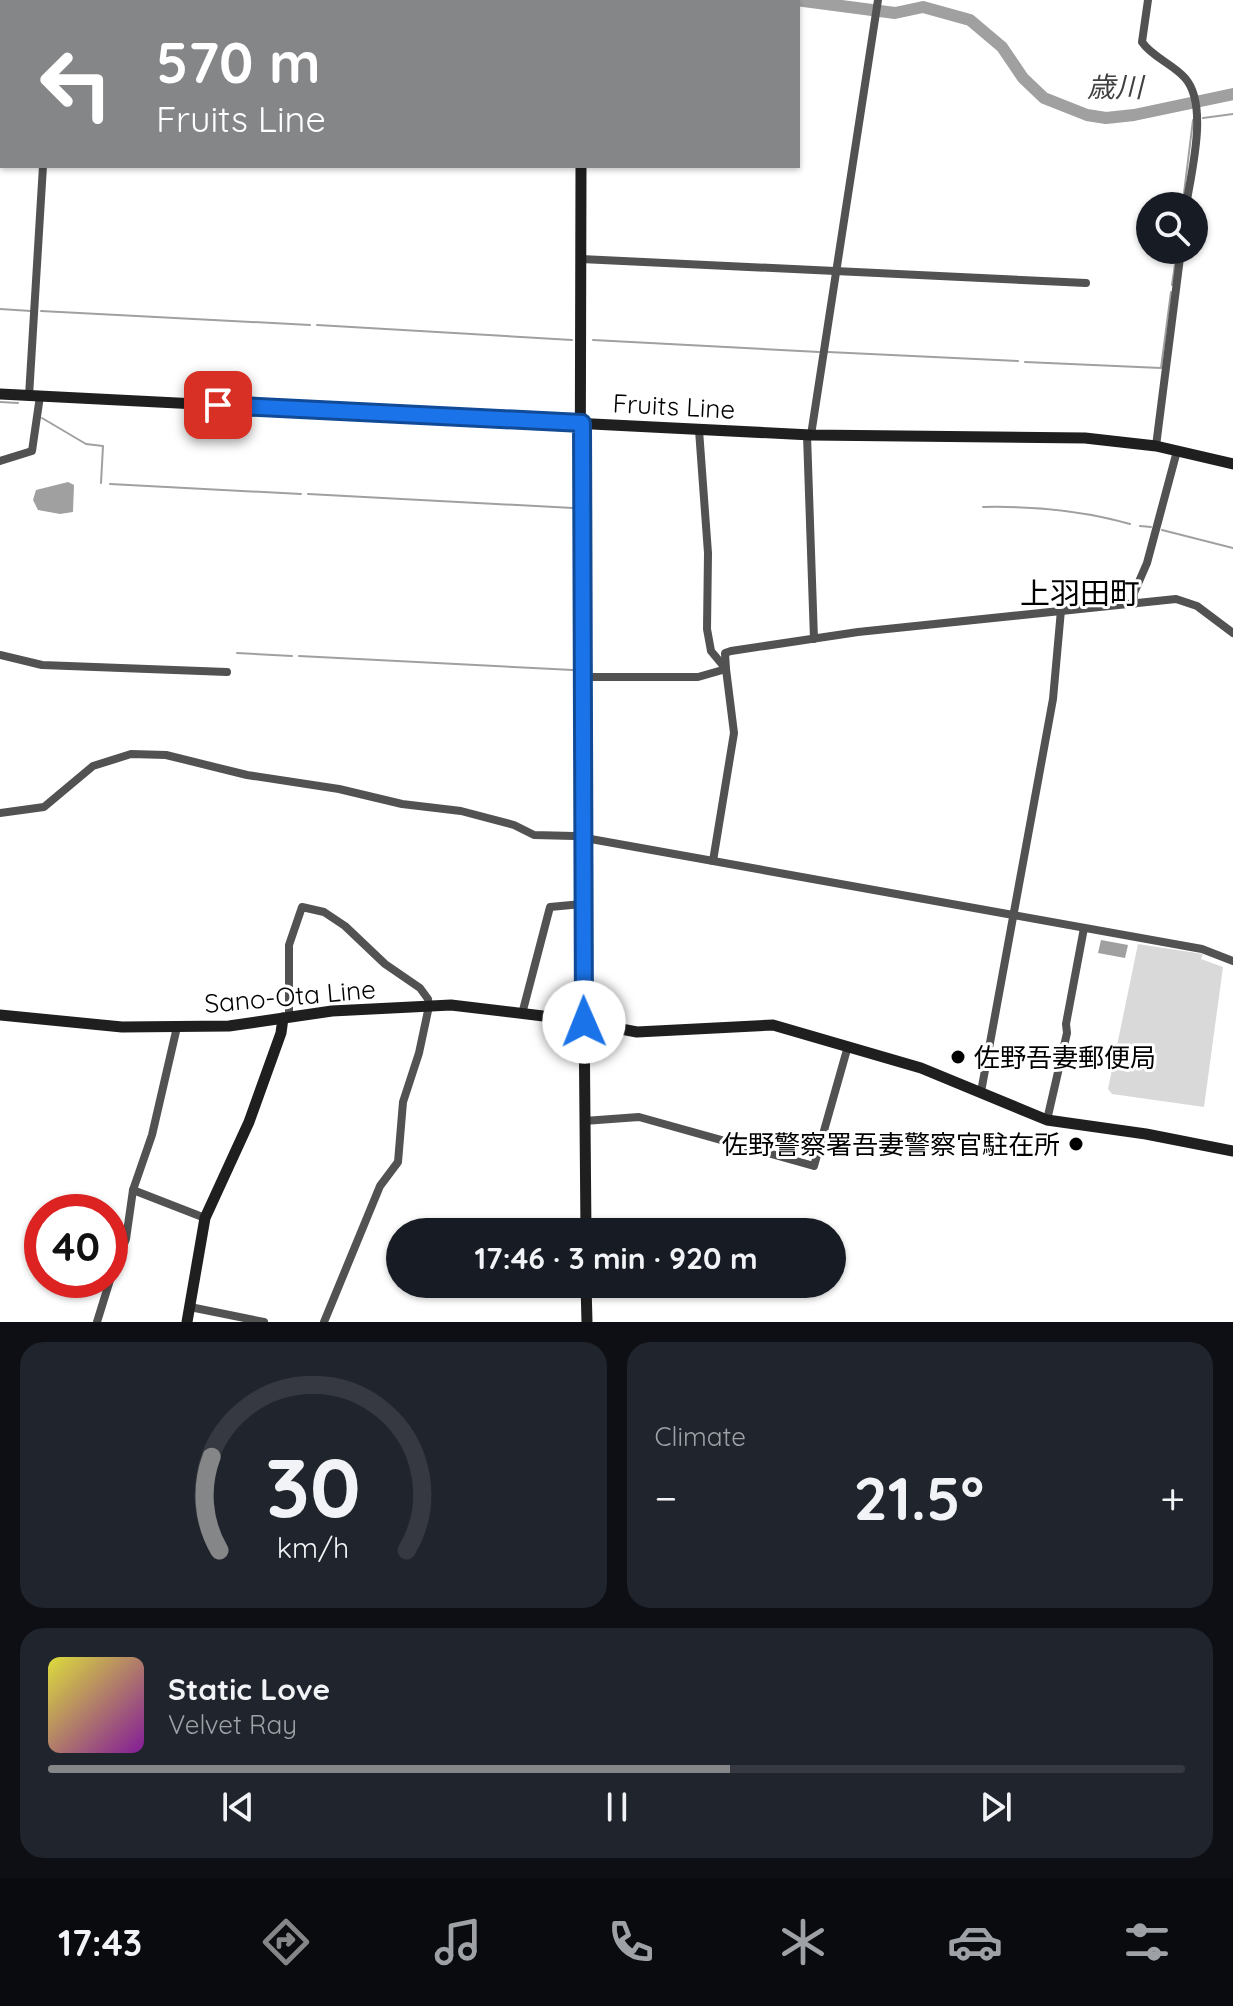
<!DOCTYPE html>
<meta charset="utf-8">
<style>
body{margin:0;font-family:Quicksand,"Noto Sans JP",sans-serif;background:#20242c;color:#f1f3f6;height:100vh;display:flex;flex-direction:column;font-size:30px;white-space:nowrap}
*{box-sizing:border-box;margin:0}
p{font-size:26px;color:#9ea1a6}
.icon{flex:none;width:44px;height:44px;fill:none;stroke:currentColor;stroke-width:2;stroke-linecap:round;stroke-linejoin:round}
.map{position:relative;height:1322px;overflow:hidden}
.sheet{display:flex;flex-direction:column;gap:20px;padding:20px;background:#0d0f14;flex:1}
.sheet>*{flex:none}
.top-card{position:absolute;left:0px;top:0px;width:800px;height:168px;box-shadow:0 2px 6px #0004;background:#858687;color:#fff;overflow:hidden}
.fabs{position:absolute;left:1136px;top:192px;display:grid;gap:16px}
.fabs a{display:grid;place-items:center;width:72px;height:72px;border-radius:50%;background:#171b24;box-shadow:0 2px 6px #0004;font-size:40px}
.speed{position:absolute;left:24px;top:1194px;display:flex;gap:16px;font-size:40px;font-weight:700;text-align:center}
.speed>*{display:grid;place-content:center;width:104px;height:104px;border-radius:50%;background:#171b24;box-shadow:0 2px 6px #0004;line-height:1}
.speed .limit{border:12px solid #d22;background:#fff;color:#111}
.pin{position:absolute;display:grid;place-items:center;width:68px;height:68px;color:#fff;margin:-34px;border-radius:16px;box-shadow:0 4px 12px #0006}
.me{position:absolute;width:88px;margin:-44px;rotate:359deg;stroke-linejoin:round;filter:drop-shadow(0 0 6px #0008)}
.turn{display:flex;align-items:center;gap:28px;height:168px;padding:0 24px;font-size:36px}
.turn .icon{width:104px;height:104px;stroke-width:2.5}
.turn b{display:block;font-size:56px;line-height:68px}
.big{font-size:60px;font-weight:700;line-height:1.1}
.sheet .widget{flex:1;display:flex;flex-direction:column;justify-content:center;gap:12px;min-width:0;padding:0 28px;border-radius:24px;background:#20242c}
.sheet .dial{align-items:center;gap:0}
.dial svg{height:208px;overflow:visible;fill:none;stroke:#363941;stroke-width:7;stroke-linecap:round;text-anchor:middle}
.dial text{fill:#f1f3f6;stroke:none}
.song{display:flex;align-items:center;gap:24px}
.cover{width:96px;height:96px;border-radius:12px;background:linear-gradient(135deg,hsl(60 70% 55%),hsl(290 70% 35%))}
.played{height:8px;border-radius:4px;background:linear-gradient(90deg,#858687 60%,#363941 60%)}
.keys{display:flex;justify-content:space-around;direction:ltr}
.heat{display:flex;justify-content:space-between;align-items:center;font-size:44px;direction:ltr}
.sheet .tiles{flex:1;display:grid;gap:20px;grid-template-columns:1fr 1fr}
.widget:last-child{grid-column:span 2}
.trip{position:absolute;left:386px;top:1218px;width:460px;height:80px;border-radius:40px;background:#171b24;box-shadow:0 2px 6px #0004;font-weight:700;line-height:80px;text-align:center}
.dock{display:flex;height:128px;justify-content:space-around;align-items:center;background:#090b0e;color:#9ea1a6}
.dock .icon{width:56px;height:56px}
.dock .current{color:#858687}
.dock b{font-size:36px;color:#f1f3f6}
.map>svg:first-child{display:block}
.green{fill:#d9d9d9}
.water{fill:#a0a0a0}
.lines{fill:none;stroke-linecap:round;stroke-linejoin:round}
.stream{stroke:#a0a0a0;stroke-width:2}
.river{stroke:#a0a0a0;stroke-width:12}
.street{stroke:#525252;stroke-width:8}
.secondary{stroke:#1f1f1f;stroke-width:11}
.route-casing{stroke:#114b97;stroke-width:20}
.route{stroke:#1a73e8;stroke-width:14}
.poi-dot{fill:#000;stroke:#fff;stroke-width:3}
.labels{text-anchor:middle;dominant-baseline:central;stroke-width:6;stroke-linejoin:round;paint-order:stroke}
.street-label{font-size:26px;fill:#000;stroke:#fff}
.poi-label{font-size:26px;fill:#000;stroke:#fff;text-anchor:start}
.water-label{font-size:28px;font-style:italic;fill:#414141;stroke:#fff}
.quarter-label{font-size:30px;fill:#000;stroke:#fff}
</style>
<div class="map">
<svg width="1233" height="1322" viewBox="0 0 1233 1322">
<rect width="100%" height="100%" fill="#fff"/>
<path class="green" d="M1138,944L1203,954L1201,959L1223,967L1204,1107L1112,1094L1108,1089Z"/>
<g class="water">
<path d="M68,482L74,485L73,512L60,514L38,510L33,500L36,490Z"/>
<path d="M1101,940L1128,945L1125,958L1098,953Z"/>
</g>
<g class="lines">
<g class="stream">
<path d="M1203,118L1233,114"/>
<path d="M1183,201L1193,120"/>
<path d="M1172,285L1177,250"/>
<path d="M0,309L31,311"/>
<path d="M41,311L310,325"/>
<path d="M317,325L572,340"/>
<path d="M593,340L819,352"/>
<path d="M828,352L1018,361"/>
<path d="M1025,362L1161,368L1171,292"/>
<path d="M0,402L18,403"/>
<path d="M42,418L86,444L103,446L101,483"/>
<path d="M110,484L301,494"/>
<path d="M308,494L573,508"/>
<path d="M983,507C1033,506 1081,510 1130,524"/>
<path d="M1140,526L1151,527"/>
<path d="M1162,530L1233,548"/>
<path d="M237,653L292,656"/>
<path d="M299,656L573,670"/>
</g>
<path class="river" d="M796,0L895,13L923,7L970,20L1002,47L1023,78L1044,98L1087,115L1106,118L1134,115L1233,94"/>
<g class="street">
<path d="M1148,0L1142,42C1152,57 1173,64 1185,78C1209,105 1191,173 1186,206"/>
<path d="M50,2V0"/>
<path d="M581,259L1086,283"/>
<path d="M29,396L43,166"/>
<path d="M699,430L708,553L707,629L711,651L726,669L734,733L713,861"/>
<path d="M807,435L814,639"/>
<path d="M811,435L878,0"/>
<path d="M1156,446L1181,250"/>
<path d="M0,461L32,451L40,396"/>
<path d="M1134,604V593L1147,563L1177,451"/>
<path d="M0,655L42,665L227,672"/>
<path d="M581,677H698L726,669L725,653L731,651L858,632L1176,599L1197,606L1233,633"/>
<path d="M0,813L44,807L93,766L131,754L166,755L247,775L339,789L402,804L461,811L514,825L534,835L574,836L1202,949L1233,961"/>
<path d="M522,1014L550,907L582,904"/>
<path d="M289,1016V945L302,907L324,912L345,926L385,964L420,988L428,999L429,1006L419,1053L403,1102L398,1162L380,1186L324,1322"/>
<path d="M981,1092L1053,699L1061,610"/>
<path d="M1047,1120L1067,1033L1066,1024L1084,928"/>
<path d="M584,1121L639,1117L814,1166L848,1046"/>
<path d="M133,1190L205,1218"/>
<path d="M110,1279L126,1239L133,1190L152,1135L177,1027"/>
<path d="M190,1307L264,1322"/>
<path d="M97,1322L110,1280"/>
</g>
<g class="secondary">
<path d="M580,0V2"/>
<path d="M581,166L580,563L586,1232"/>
<path d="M0,394L811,435L1085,438L1156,446L1233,464"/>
<path d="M0,1015L122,1027L229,1026L332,1011L451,1005L568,1019L637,1032L773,1025L921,1068L1047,1120L1146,1134L1233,1151"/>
<path d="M586,1284L587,1322"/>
<path d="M187,1322L205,1218L249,1122L281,1033L283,1018"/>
</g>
</g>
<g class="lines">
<defs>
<path id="route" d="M218,405L582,423L584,1022"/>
</defs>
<use href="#route" class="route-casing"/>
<use href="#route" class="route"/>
</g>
<g class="poi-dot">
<circle cx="958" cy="1057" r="8"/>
<circle cx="1076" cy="1144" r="8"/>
</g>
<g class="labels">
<g class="street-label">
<text transform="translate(674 406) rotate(3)">Fruits Line</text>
<text transform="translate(290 996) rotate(-5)">Sano-Ota Line</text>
</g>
<g class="poi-label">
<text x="974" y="1057">佐野吾妻郵便局</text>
<text x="1060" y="1144" text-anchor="end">佐野警察署吾妻警察官駐在所</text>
</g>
<g class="water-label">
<text x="1115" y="86">歳川</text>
</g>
<g class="quarter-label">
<text x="1080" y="593">上羽田町</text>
</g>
</g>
</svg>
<div class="fabs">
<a><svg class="icon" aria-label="search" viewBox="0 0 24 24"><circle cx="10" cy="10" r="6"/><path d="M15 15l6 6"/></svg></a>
</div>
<div class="speed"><div class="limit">40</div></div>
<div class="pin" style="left:218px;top:405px;background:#d93025"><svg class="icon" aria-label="arrive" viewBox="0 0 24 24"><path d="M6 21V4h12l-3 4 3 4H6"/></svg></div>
<svg class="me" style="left:584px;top:1022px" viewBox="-20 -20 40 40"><circle r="19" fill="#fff"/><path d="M0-13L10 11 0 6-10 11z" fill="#1a73e8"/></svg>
<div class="trip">17:46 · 3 min · 920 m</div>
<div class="top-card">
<div class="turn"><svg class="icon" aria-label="left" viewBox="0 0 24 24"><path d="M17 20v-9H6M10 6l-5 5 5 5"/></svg><div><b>570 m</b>Fruits Line</div></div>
</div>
</div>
<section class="sheet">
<div class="tiles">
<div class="widget dial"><svg viewBox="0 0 100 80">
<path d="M14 69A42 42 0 1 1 86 69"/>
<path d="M14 69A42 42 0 0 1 11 33" stroke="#858687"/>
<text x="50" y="56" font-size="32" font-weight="700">30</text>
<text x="50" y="72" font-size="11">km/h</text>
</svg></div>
<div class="widget"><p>Climate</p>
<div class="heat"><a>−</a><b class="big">21.5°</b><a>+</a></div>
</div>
<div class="widget">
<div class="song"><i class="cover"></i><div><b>Static Love</b><p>Velvet Ray</p></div></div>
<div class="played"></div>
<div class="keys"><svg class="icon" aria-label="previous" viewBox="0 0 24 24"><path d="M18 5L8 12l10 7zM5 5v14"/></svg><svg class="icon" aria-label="pause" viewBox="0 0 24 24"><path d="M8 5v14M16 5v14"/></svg><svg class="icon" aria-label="next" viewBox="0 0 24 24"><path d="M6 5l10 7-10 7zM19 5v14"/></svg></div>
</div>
</div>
</section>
<nav class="dock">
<b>17:43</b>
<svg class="icon current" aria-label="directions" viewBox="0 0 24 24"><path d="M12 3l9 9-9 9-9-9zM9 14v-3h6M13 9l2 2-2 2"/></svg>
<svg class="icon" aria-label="music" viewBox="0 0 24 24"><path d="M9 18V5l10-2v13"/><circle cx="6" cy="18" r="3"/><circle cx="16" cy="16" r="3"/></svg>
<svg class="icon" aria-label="phone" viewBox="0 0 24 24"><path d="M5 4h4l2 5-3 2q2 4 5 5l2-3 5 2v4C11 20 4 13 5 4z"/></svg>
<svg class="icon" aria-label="climate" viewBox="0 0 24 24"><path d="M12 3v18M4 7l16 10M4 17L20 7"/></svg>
<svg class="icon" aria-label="car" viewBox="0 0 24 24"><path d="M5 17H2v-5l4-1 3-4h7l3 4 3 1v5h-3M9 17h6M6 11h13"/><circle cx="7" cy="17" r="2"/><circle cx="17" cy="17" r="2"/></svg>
<svg class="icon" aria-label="filters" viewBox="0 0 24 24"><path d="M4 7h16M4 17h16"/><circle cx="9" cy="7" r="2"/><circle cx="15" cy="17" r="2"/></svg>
</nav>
